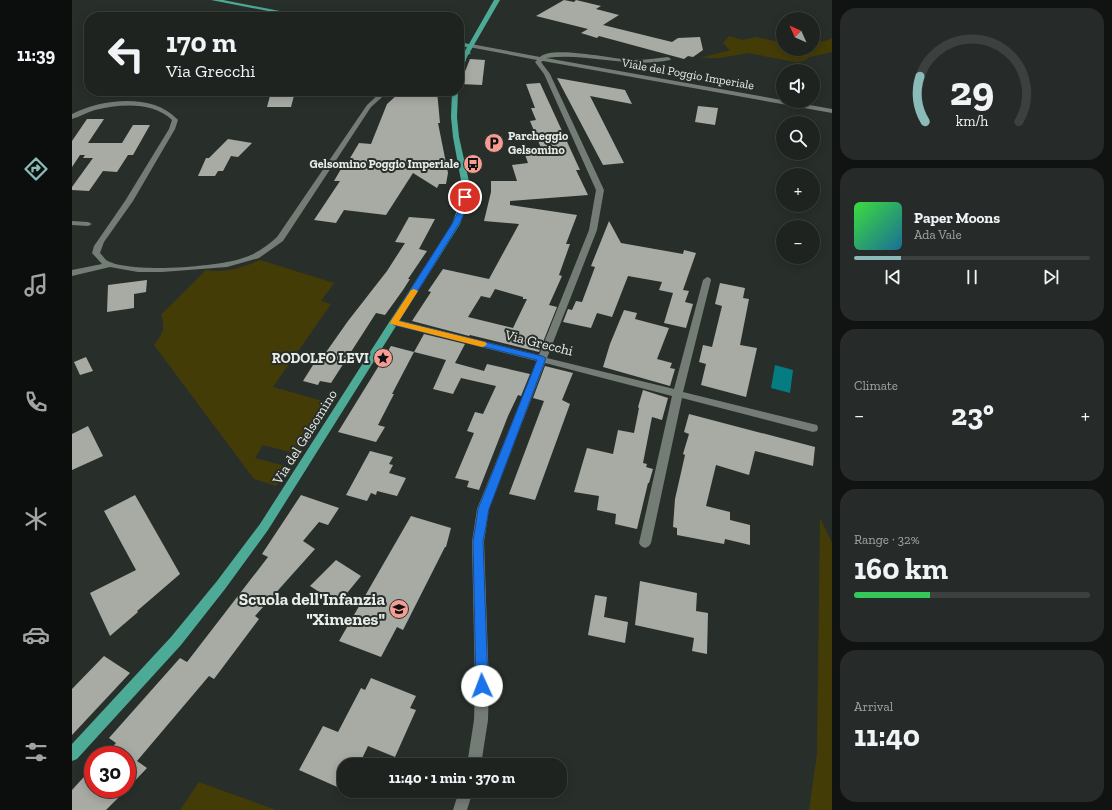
<!DOCTYPE html>
<meta charset="utf-8">
<style>
body{margin:0;font-family:"Zilla Slab",serif;background:#262b29;color:#f1f3f6;height:100vh;display:flex;flex-direction:column;font-size:15px;white-space:nowrap}
*{box-sizing:border-box;margin:0}
p{font-size:13px;color:#a1a4a5}
.icon{flex:none;width:22px;height:22px;fill:none;stroke:currentColor;stroke-width:2;stroke-linecap:round;stroke-linejoin:round}
.map{position:relative;flex:1;overflow:hidden}
.drawer{display:flex;flex-direction:column;gap:8px;padding:8px;background:#101312;width:280px}
.drawer>*{flex:none}
.top-card{position:absolute;left:12px;top:12px;width:380px;height:84px;border-radius:16px;box-shadow:0 2px 10px #0003,0 0 0 1px #3c403e;background:#1e2320;color:#f1f3f6;overflow:hidden}
.needle{width:26px;rotate:315deg}
.buttons{position:absolute;left:704px;top:12px;display:grid;gap:8px}
.buttons a{display:grid;place-items:center;width:44px;height:44px;border-radius:50%;background:#1e2320;box-shadow:0 2px 10px #0003,0 0 0 1px #3c403e;font-size:20px}
.speed{position:absolute;left:12px;top:746px;display:flex;gap:8px;font-size:20px;font-weight:700;text-align:center}
.speed>*{display:grid;place-content:center;width:52px;height:52px;border-radius:50%;background:#1e2320;box-shadow:0 2px 10px #0003,0 0 0 1px #3c403e;line-height:1}
.speed .limit{border:6px solid #d22;background:#fff;color:#111}
.pin{position:absolute;display:grid;place-items:center;width:34px;height:34px;color:#fff;margin:-17px;border:2px solid #fff;border-radius:50%;box-shadow:0 1px 4px #0007}
.me{position:absolute;width:44px;margin:-22px;rotate:358deg;stroke-linejoin:round;filter:drop-shadow(0 0 3px #0008)}
.turn{display:flex;align-items:center;gap:14px;height:84px;padding:0 16px;font-size:18px}
.turn .icon{width:52px;height:52px;stroke-width:2.5}
.turn b{display:block;font-size:28px;line-height:34px}
.big{font-size:30px;font-weight:800;line-height:1.1}
.drawer .widget{flex:1;display:flex;flex-direction:column;justify-content:center;gap:6px;min-width:0;padding:0 14px;border-radius:16px;background:#262b29}
.drawer .dial{align-items:center;gap:0}
.dial svg{height:104px;overflow:visible;fill:none;stroke:#3c403e;stroke-width:7;stroke-linecap:round;text-anchor:middle}
.dial text{fill:#f1f3f6;stroke:none}
.song{display:flex;align-items:center;gap:12px}
.cover{width:48px;height:48px;border-radius:6px;background:linear-gradient(135deg,hsl(120 70% 55%),hsl(200 70% 35%))}
.played{height:4px;border-radius:2px;background:linear-gradient(90deg,#8bbbb9 20%,#3c403e 20%)}
.keys{display:flex;justify-content:space-around;direction:ltr}
.heat{display:flex;justify-content:space-between;align-items:center;font-size:22px;direction:ltr}
.charge{height:6px;border-radius:3px;background:linear-gradient(90deg,#34c759 32%,#3c403e 0)}
.trip{position:absolute;left:265px;top:758px;width:230px;height:40px;border-radius:16px;background:#1e2320;box-shadow:0 2px 10px #0003,0 0 0 1px #3c403e;font-weight:800;line-height:40px;text-align:center}
main{display:flex;flex:1;min-height:0}
.dock{display:flex;flex-direction:column;width:72px;justify-content:space-around;align-items:center;background:#0c0e0d;color:#a1a4a5}
.dock .icon{width:28px;height:28px}
.dock .selected{color:#8bbbb9}
.dock b{font-size:18px;color:#f1f3f6}
.map>svg:first-child{display:block}
.green{fill:#443c07}
.water{fill:#057b82}
.building{fill:#a8aba3;fill-rule:evenodd}
.lines{fill:none;stroke-linecap:round;stroke-linejoin:round}
.minor{fill:#747c76;fill-rule:evenodd}
.major{fill:#4caa96;fill-rule:evenodd}
.route{fill:#1a73e8;stroke:#114b97}
.slow{fill:#f59e0b}
.labels{text-anchor:middle;dominant-baseline:central;stroke-width:4;stroke-linejoin:round;paint-order:stroke}
.far-street-label{font-size:12px;fill:#e8ede9;stroke:#282f2a}
.far-poi-label{font-size:12px;font-weight:bold;fill:#e8ede9;stroke:#282f2a;text-anchor:start}
.street-label{font-size:14px;fill:#e8ede9;stroke:#282f2a}
.poi-label{font-size:14px;font-weight:bold;fill:#e8ede9;stroke:#282f2a;text-anchor:end}
.near-poi-label{font-size:17px;font-weight:bold;fill:#e8ede9;stroke:#282f2a;text-anchor:end}
</style>
<main>
<nav class="dock">
<b>11:39</b>
<svg class="icon selected" aria-label="directions" viewBox="0 0 24 24"><path d="M12 3l9 9-9 9-9-9zM9 14v-3h6M13 9l2 2-2 2"/></svg>
<svg class="icon" aria-label="music" viewBox="0 0 24 24"><path d="M9 18V5l10-2v13"/><circle cx="6" cy="18" r="3"/><circle cx="16" cy="16" r="3"/></svg>
<svg class="icon" aria-label="phone" viewBox="0 0 24 24"><path d="M5 4h4l2 5-3 2q2 4 5 5l2-3 5 2v4C11 20 4 13 5 4z"/></svg>
<svg class="icon" aria-label="climate" viewBox="0 0 24 24"><path d="M12 3v18M4 7l16 10M4 17L20 7"/></svg>
<svg class="icon" aria-label="car" viewBox="0 0 24 24"><path d="M5 17H2v-5l4-1 3-4h7l3 4 3 1v5h-3M9 17h6M6 11h13"/><circle cx="7" cy="17" r="2"/><circle cx="17" cy="17" r="2"/></svg>
<svg class="icon" aria-label="filters" viewBox="0 0 24 24"><path d="M4 7h16M4 17h16"/><circle cx="9" cy="7" r="2"/><circle cx="15" cy="17" r="2"/></svg>
</nav>
<div class="map">
<svg width="760" height="810" viewBox="0 0 760 810">
<rect width="100%" height="100%" fill="#282f2a"/>
<g class="green">
<path d="M657,36L670,40L684,37L711,43V49H741V42L753,41L760,38V52L738,57L732,61L723,62L676,53L648,58H628L658,50L651,43Z"/>
<path d="M188,260L262,283L249,301L259,304L201,387L258,403L226,454L191,445L183,458L217,467L204,486L182,479L82,345C90,335 94,328 89,315L134,270C153,273 170,268 188,260Z"/>
<path d="M748,518L760,543V810H737L745,754Z"/>
<path d="M127,782L204,810H108Z"/>
</g>
<path class="water" d="M703,365L721,370L718,393L699,388Z"/>
<g class="building">
<path d="M492,0L502,2L504,0L529,6L524,9L547,15L531,25L600,42L606,38L628,37L631,50L621,57L616,56L612,59L527,36L525,38L509,33L516,29L464,16Z"/>
<path d="M398,59L413,60L410,85L388,84Z"/>
<path d="M485,78L553,90L560,104L518,96L552,163L531,165Z"/>
<path d="M468,83L508,170H504L516,195L438,201V205L505,215L494,244H498L487,275L490,276L477,305L485,307L467,352L398,335L397,336L340,321L359,292L356,291L371,269L417,279L447,224L412,221L419,192V181H445L440,165L456,163L451,149L469,148L458,121L464,120L459,108H463L454,84ZM423,289L451,297V299H455L441,328L396,317L409,296L418,298Z"/>
<path d="M353,91H365L368,123H366L376,173L374,184H367L365,188L341,173L314,215L272,210L264,223L242,220L268,181H262L269,169L271,170L287,143L299,144L315,104L325,95L352,96Z"/>
<path d="M199,92H223L219,107H195Z"/>
<path d="M626,106L646,108L643,125L623,122Z"/>
<path d="M15,119H32L16,143H50L61,125H78L61,155H56L45,172L31,171L17,191L0,190V187L21,158H11L13,155H8L0,167V141Z"/>
<path d="M156,139L180,143L166,157L159,156L151,171H146L143,176H126L134,158H137Z"/>
<path d="M337,217L363,219L347,249L355,251L336,279H338L331,290L313,315L304,313L259,383L248,381L246,385L231,381L241,365H245L276,321L315,271L333,243L323,242Z"/>
<path d="M537,221L549,243L611,254L612,250L624,253L611,290L617,291L613,302L621,304L614,328L592,323L601,293L587,290L590,282L556,276L540,317L525,313L519,328L491,322L496,309L500,310L504,301L510,302L523,267L519,266Z"/>
<path d="M75,280L74,292L62,294V308L35,312L36,285Z"/>
<path d="M648,283L673,288L671,298L677,299L668,345L685,348L674,397L629,385L634,364L627,362L631,345L640,347L650,306L643,304Z"/>
<path d="M552,310L565,313L563,319L597,328L585,359L600,363L598,368L603,369L598,386L531,367L538,344Z"/>
<path d="M352,334L393,344L383,363L412,371L415,364L458,374L449,396L446,395L436,416L407,490L395,487L397,481L383,478L402,433L395,431L403,412L411,414L424,386L389,378L381,394L361,389L374,360L342,352Z"/>
<path d="M319,346L342,352L320,394H322L306,425L313,427L304,442L266,432Z"/>
<path d="M14,357L21,371L8,375L2,362Z"/>
<path d="M473,366L501,373L490,400L498,404L463,500L437,494L472,401L461,398Z"/>
<path d="M571,390L596,398L590,420L580,417L571,463L575,464L574,467L581,469L577,483H576L565,529L543,524L544,514L525,510L527,496L502,492L515,448L541,454L546,430L562,433L567,408L566,407Z"/>
<path d="M617,414L743,447L741,466L683,451L677,475L644,465L634,506L658,512V520L678,525V545L653,539L652,544L605,535V528L601,527L603,499L613,455L611,454L617,434L612,432Z"/>
<path d="M16,426L31,456L0,470V434Z"/>
<path d="M298,451L321,457L317,464L321,465L317,473L334,478L325,496L305,491L304,495L299,493L295,501L274,495Z"/>
<path d="M63,495L108,574L65,611L66,612L38,636L18,593L64,570L32,511Z"/>
<path d="M229,495L267,508L256,525L247,522L231,541L243,549L183,616L187,619L142,679L137,676L65,761L75,768L55,789V755H33L44,743L37,738L108,658L115,662L196,557L190,554Z"/>
<path d="M339,516L379,528L374,547H373L331,630L325,627L309,657L267,641Z"/>
<path d="M264,560L289,576L266,604L238,586Z"/>
<path d="M568,581L625,593L624,611L636,613L635,654L620,651L622,638L563,625Z"/>
<path d="M523,595L535,597L532,617L556,622L553,643L516,635Z"/>
<path d="M32,656L58,673L0,735V689Z"/>
<path d="M299,678L344,696L338,708L344,710L323,757L296,746L287,765H272V790L227,770L251,726L266,732L289,688L293,690Z"/>
<path d="M21,767V789H55L34,810H0V790Z"/>
</g>
<g class="lines">
<g class="minor">
<path d="M399,44L468,57C481,45 543,60 562,60C573,60 585,58 596,57L599,59L598,60C555,69 515,52 474,58L760,109V113L471,61L469,62L478,74L532,190L525,230L475,358L602,389L631,280L635,277L638,278L639,280L611,392L741,424L745,425L746,428L745,431L741,432L610,398L579,543L577,546L573,548L569,546L567,543L600,396L473,363L417,509L412,542L417,686L416,720L409,765H395L402,720L403,686L400,542L405,509L465,361L319,324L317,322L322,319L467,355L517,230L524,190L472,74L463,62L465,60L397,47L396,46Z"/>
<path d="M396,51L399,53L398,54L387,57V53Z"/>
<path d="M310,91H317L299,107L211,241L187,258L155,267L90,272H66L38,267L0,276V270L30,264L20,253L22,246L53,201L97,129L100,120C81,101 47,104 23,110C15,112 8,117 0,119V114C30,99 80,93 105,119L106,120L103,129L61,201L32,242L28,253C30,255 32,258 34,260C56,274 146,267 171,258C184,254 195,246 205,237L295,105Z"/>
<path d="M0,221L16,222L20,224L16,226L0,225Z"/>
<path d="M387,791H401L395,810H381Z"/>
</g>
<g class="major">
<path d="M139,0H151L239,17H227Z"/>
<path d="M422,0H428L395,57L390,71L387,73V63L395,47L387,46V42L397,44Z"/>
<path d="M380,91H386L385,117L387,137L398,186L396,202L388,224L196,530L153,589L109,645L5,759L0,761V744L99,637L145,581L188,524L380,224L388,202L390,186L381,137L379,117Z"/>
</g>
</g>
<path class="route" d="M390,195L396,197L393,212L387,224L327,321L470,356L474,358L417,509L411,542L416,686L415,690L410,692L406,690L404,686L401,542L406,509L465,360L322,325L318,322L380,224L386,212Z"/>
<path class="slow" d="M342,289L346,291L327,321L413,342L415,344L413,346L410,347L319,324L318,322L339,290Z"/>
<defs>
<symbol id="parking-disc" viewBox="-11 -11 22 22"><circle r="9.5" fill="#f59c93" stroke="#282f2a"/><path d="M-3.5-5.5H1a3.5 3.5 0 0 1 0 7H-1V5.5H-3.5ZM-1-3.4V-.6H.8a1.4 1.4 0 0 0 0-2.8Z" fill="#111"/></symbol>
<symbol id="bus-disc" viewBox="-11 -11 22 22"><circle r="9.5" fill="#f59c93" stroke="#282f2a"/><path d="M-5-6H5V4H4V6H2V4H-2V6H-4V4H-5ZM-3.5-4V0h7V-4ZM-3.5 1.2v1.5H-2V1.2ZM2 1.2v1.5H3.5V1.2Z" fill="#111"/></symbol>
<symbol id="sight-disc" viewBox="-11 -11 22 22"><circle r="9.5" fill="#f59c93" stroke="#282f2a"/><path d="M0-6L1.8-2.2L6-1.7L2.9 1.2L3.7 5.4L0 3.3L-3.7 5.4L-2.9 1.2L-6-1.7L-1.8-2.2Z" fill="#111"/></symbol>
<symbol id="school-disc" viewBox="-11 -11 22 22"><circle r="9.5" fill="#f59c93" stroke="#282f2a"/><path d="M0-5L7-2L0 1L-7-2ZM-4 1L0 2.5L4 1V4Q0 6-4 4Z" fill="#111"/></symbol>
</defs>
<g fill-rule="evenodd">
<use href="#parking-disc" x="411" y="132" width="22" height="22"/>
<use href="#bus-disc" x="390" y="153" width="22" height="22"/>
<use href="#sight-disc" x="300" y="347" width="22" height="22"/>
<use href="#school-disc" x="316" y="598" width="22" height="22"/>
</g>
<g class="labels">
<g class="far-street-label">
<text transform="translate(616 74) rotate(10)">Viale del Poggio Imperiale</text>
</g>
<g class="far-poi-label">
<text x="436" y="136">Parcheggio<tspan x="436" dy="14">Gelsomino</tspan></text>
<text x="387" y="164" text-anchor="end">Gelsomino Poggio Imperiale</text>
</g>
<g class="street-label">
<text transform="translate(467 343) rotate(14)">Via Grecchi</text>
<text transform="translate(233 437) rotate(-58)">Via del Gelsomino</text>
</g>
<g class="poi-label">
<text x="297" y="358">RODOLFO LEVI</text>
</g>
<g class="near-poi-label">
<text x="313" y="599">Scuola dell'Infanzia<tspan x="313" dy="20">"Ximenes"</tspan></text>
</g>
</g>
</svg>
<div class="buttons">
<a><svg class="needle" viewBox="-14 -14 28 28"><path d="M0-13l5 13h-10z" fill="#e53935"/><path d="M0 13l5-13h-10z" fill="#a1a4a5"/></svg></a>
<a><svg class="icon" aria-label="sound" viewBox="0 0 24 24"><path d="M4 9h4l5-4v14l-5-4H4zM17 9q2 3 0 6"/></svg></a>
<a><svg class="icon" aria-label="search" viewBox="0 0 24 24"><circle cx="10" cy="10" r="6"/><path d="M15 15l6 6"/></svg></a>
<a>+</a>
<a>−</a>
</div>
<div class="speed"><div class="limit">30</div></div>
<div class="pin" style="left:393px;top:197px;background:#d93025"><svg class="icon" aria-label="arrive" viewBox="0 0 24 24"><path d="M6 21V4h12l-3 4 3 4H6"/></svg></div>
<svg class="me" style="left:410px;top:686px" viewBox="-20 -20 40 40"><circle r="19" fill="#fff"/><path d="M0-13L10 11 0 6-10 11z" fill="#1a73e8"/></svg>
<div class="trip">11:40 · 1 min · 370 m</div>
<div class="top-card">
<div class="turn"><svg class="icon" aria-label="left" viewBox="0 0 24 24"><path d="M17 20v-9H6M10 6l-5 5 5 5"/></svg><div><b>170 m</b>Via Grecchi</div></div>
</div>
</div>
<section class="drawer">
<div class="widget dial"><svg viewBox="0 0 100 80">
<path d="M14 69A42 42 0 1 1 86 69"/>
<path d="M14 69A42 42 0 0 1 10 34" stroke="#8bbbb9"/>
<text x="50" y="56" font-size="32" font-weight="700">29</text>
<text x="50" y="72" font-size="11">km/h</text>
</svg></div>
<div class="widget">
<div class="song"><i class="cover"></i><div><b>Paper Moons</b><p>Ada Vale</p></div></div>
<div class="played"></div>
<div class="keys"><svg class="icon" aria-label="previous" viewBox="0 0 24 24"><path d="M18 5L8 12l10 7zM5 5v14"/></svg><svg class="icon" aria-label="pause" viewBox="0 0 24 24"><path d="M8 5v14M16 5v14"/></svg><svg class="icon" aria-label="next" viewBox="0 0 24 24"><path d="M6 5l10 7-10 7zM19 5v14"/></svg></div>
</div>
<div class="widget"><p>Climate</p>
<div class="heat"><a>−</a><b class="big">23°</b><a>+</a></div>
</div>
<div class="widget"><p>Range · 32%</p><b class="big">160 km</b><div class="charge"></div></div>
<div class="widget"><p>Arrival</p><b class="big">11:40</b></div>
</section>
</main>
